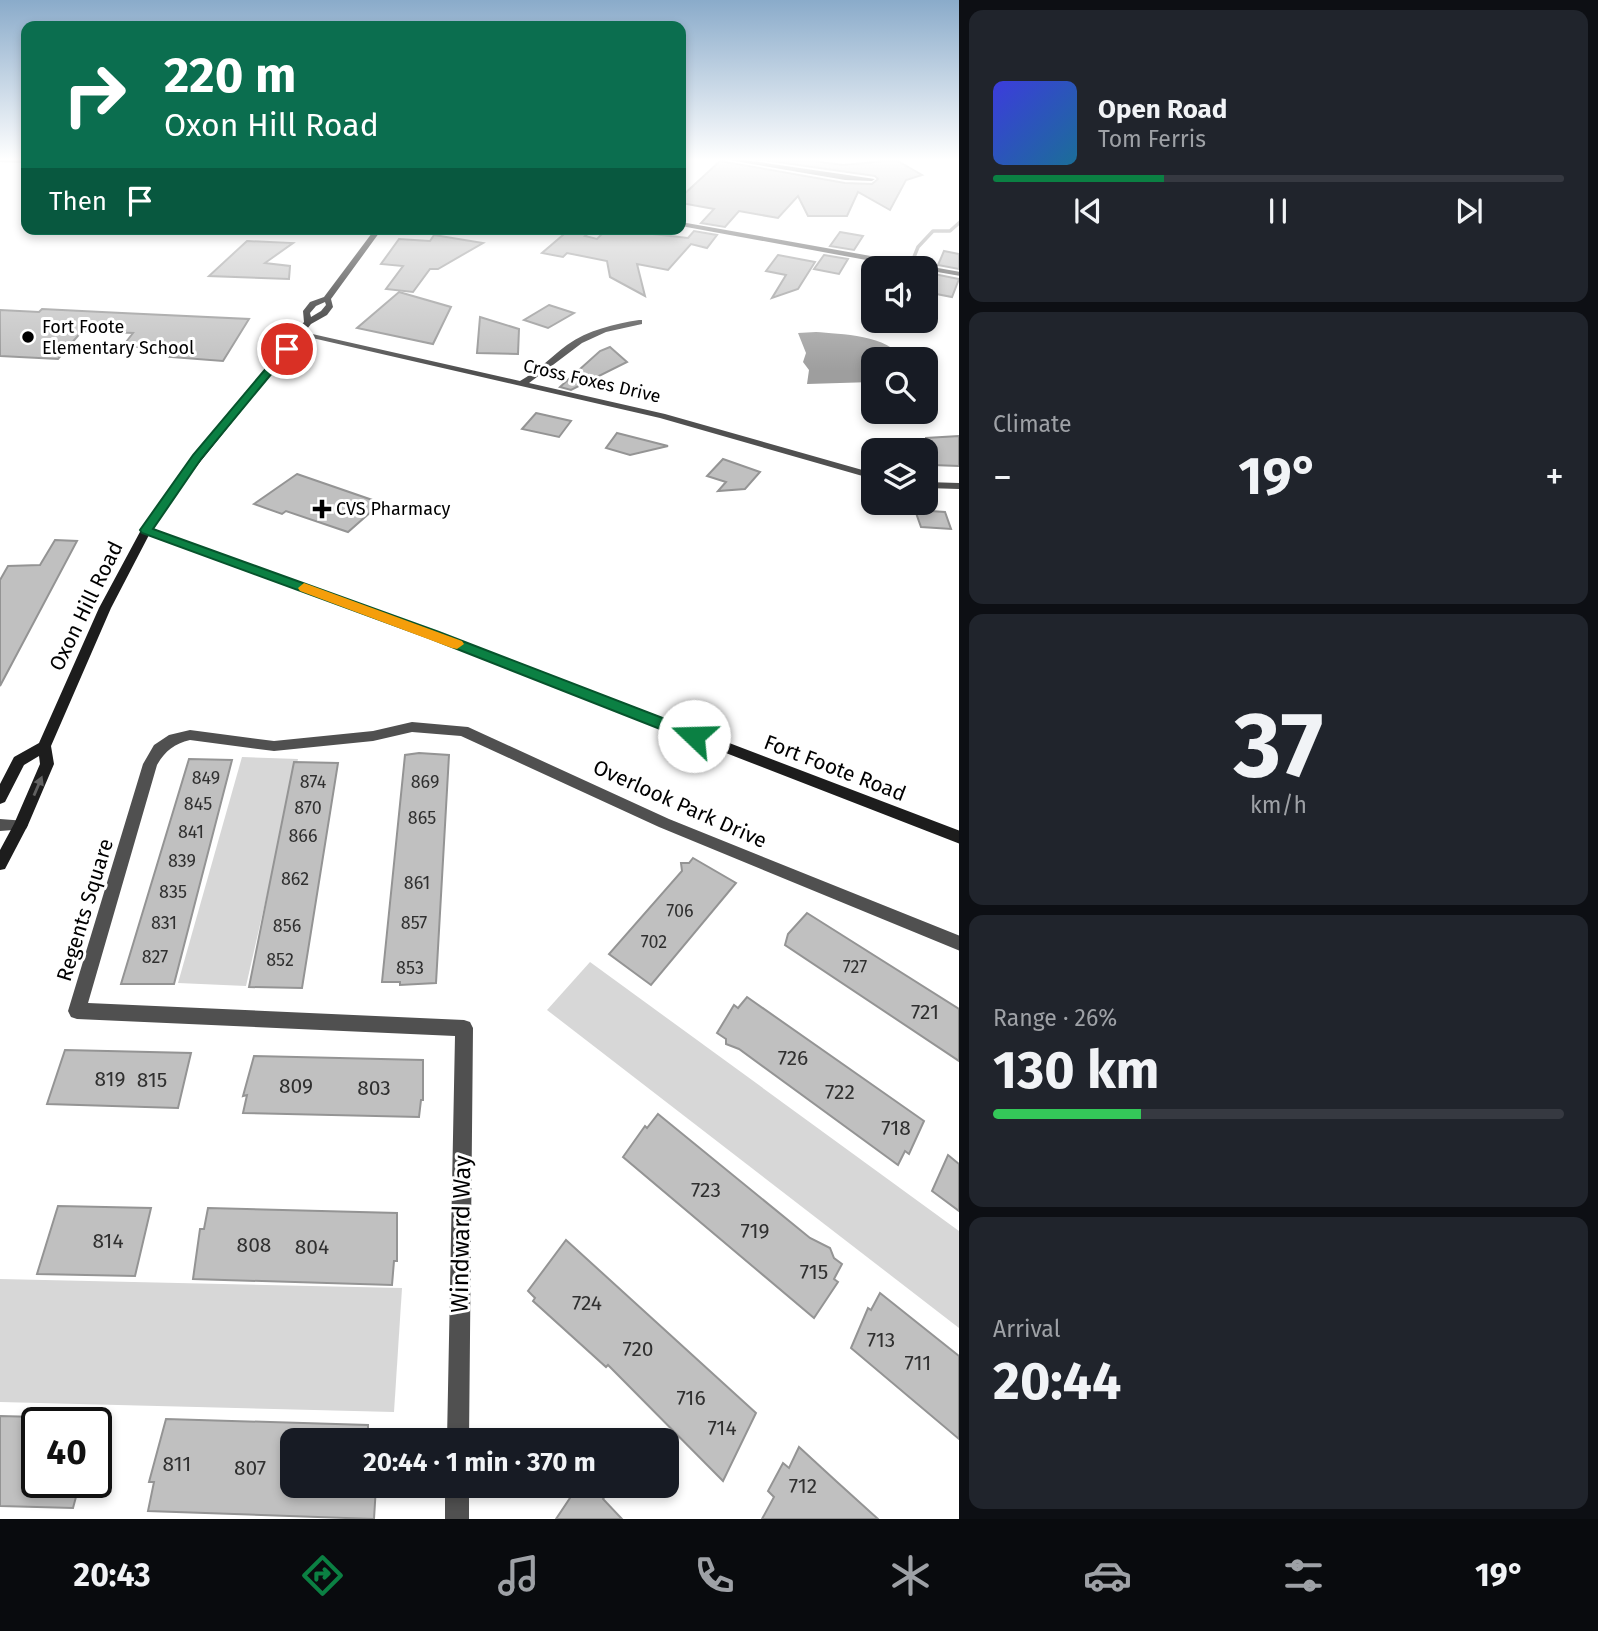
<!DOCTYPE html>
<meta charset="utf-8">
<style>
body{margin:0;font-family:"Fira Sans",sans-serif;background:#20242c;color:#f1f3f6;height:100vh;display:flex;flex-direction:column;font-size:26px;white-space:nowrap}
*{box-sizing:border-box;margin:0}
p{font-size:23px;color:#9ea1a6}
.icon{flex:none;width:38px;height:38px;fill:none;stroke:currentColor;stroke-width:2;stroke-linecap:round;stroke-linejoin:round}
.map{position:relative;flex:1;overflow:hidden}
.details{display:flex;flex-direction:column;gap:10px;padding:10px;background:#0d0f14;width:639px}
.details>*{flex:none}
.guide{position:absolute;left:21px;top:21px;width:665px;height:214px;border-radius:14px;box-shadow:0 4px 10px #0003;background:#0b6e4f;color:#fff;overflow:hidden}
.buttons{position:absolute;left:861px;top:256px;display:grid;gap:14px}
.buttons a{display:grid;place-items:center;width:77px;height:77px;border-radius:14px;background:#171b24;box-shadow:0 4px 10px #0003;font-size:35px}
.speed{position:absolute;left:21px;top:1407px;display:flex;gap:14px;font-size:35px;font-weight:700;text-align:center}
.speed>*{display:grid;place-content:center;width:91px;height:91px;border-radius:50%;background:#171b24;box-shadow:0 4px 10px #0003;line-height:1}
.speed .limit{border:4px solid #111;border-radius:10px;background:#fff;color:#111}
.pin{position:absolute;display:grid;place-items:center;width:60px;height:60px;color:#fff;margin:-30px;border:4px solid #fff;border-radius:50%;box-shadow:0 2px 7px #0007}
.me{position:absolute;width:77px;margin:-38px;rotate:291deg;stroke-linejoin:round;filter:drop-shadow(0 0 5px #0008)}
.turn{display:flex;align-items:center;gap:24px;height:147px;padding:0 28px;font-size:32px}
.turn .icon{width:91px;height:91px;stroke-width:2.5}
.turn b{display:block;font-size:49px;line-height:60px}
.then{display:flex;align-items:center;height:66px;padding:0 28px;background:#0003;gap:14px;font-size:26px}
.big{font-size:52px;font-weight:700;line-height:1.1}
.details .widget{flex:1;display:flex;flex-direction:column;justify-content:center;gap:10px;min-width:0;padding:0 24px;border-radius:14px;background:#20242c}
.details .dial{align-items:center;gap:0}
.dial b{font-size:91px;line-height:1}
.song{display:flex;align-items:center;gap:21px}
.cover{width:84px;height:84px;border-radius:10px;background:linear-gradient(135deg,hsl(240 70% 55%),hsl(200 70% 35%))}
.played{height:7px;border-radius:4px;background:linear-gradient(90deg,#0b8043 30%,#363941 30%)}
.keys{display:flex;justify-content:space-around;direction:ltr}
.heat{display:flex;justify-content:space-between;align-items:center;font-size:38px;direction:ltr}
.charge{height:10px;border-radius:5px;background:linear-gradient(90deg,#34c759 26%,#363941 0)}
.trip{position:absolute;left:280px;top:1428px;width:399px;height:70px;border-radius:14px;background:#171b24;box-shadow:0 4px 10px #0003;font-weight:700;line-height:70px;text-align:center}
.menu{display:flex;height:112px;justify-content:space-around;align-items:center;background:#090b0e;color:#9ea1a6}
.menu .icon{width:49px;height:49px}
.menu .on{color:#0b8043}
.menu b{font-size:32px;color:#f1f3f6}
main{display:flex;flex:1;min-height:0}
.map>svg:first-child{display:block}
.green{fill:#d7d7d7}
.water{fill:#9e9e9e}
.lines{fill:none;stroke-linecap:round;stroke-linejoin:round}
.stream{stroke:#9e9e9e;stroke-width:3.5}
.building{fill:#c0c0c0;stroke:#949494;stroke-width:2}
.street{fill:#505050;fill-rule:evenodd}
.secondary{fill:#1d1d1d;fill-rule:evenodd}
.oneway{fill:#616161}
.route{fill:#0b8043;stroke:#07532c;stroke-width:2}
.slow{fill:#f59e0b}
.poi-dot{fill:#000;stroke:#fff;stroke-width:2.5}
.labels{text-anchor:middle;dominant-baseline:central;stroke-width:6;stroke-linejoin:round;paint-order:stroke}
.far-poi-label{font-size:18px;fill:#000;stroke:#fff;text-anchor:start}
.far-street-label{font-size:18px;fill:#000;stroke:#fff}
.number-label{font-size:18px;fill:#303030}
.street-label{font-size:21px;fill:#000;stroke:#fff}
.near-number-label{font-size:21px;fill:#303030}
.near-street-label{font-size:24px;fill:#000;stroke:#fff}
</style>
<main>
<div class="map">
<svg width="960" height="1519" viewBox="0 0 960 1519">
<rect width="100%" height="100%" fill="#fff"/>
<g class="green">
<path d="M242,757L298,759L246,986L178,983Z"/>
<path d="M590,962L959,1231V1328L547,1010Z"/>
<path d="M0,1279L402,1288L394,1412L0,1402Z"/>
</g>
<path class="water" d="M816,332C839,334 891,335 901,359H873V382L807,384L809,370L803,362L806,353L798,333Z"/>
<g class="lines">
<path class="stream" d="M914,257L918,247L933,231H950L960,222"/>
</g>
<g class="building">
<path d="M749,158H790L843,165L896,160L922,175L906,180L890,210L858,192L847,216H808L798,196L778,218L739,211L725,227L701,223L714,209L681,203V197L720,161L845,183L872,184L878,179L875,176Z"/>
<path d="M570,229H593L585,236L597,239L607,229L688,238L694,231L717,235L707,248L691,244L668,270L637,264L645,296L610,277L607,261L567,253L563,257L542,253Z"/>
<path d="M840,232L863,236L854,250L830,246Z"/>
<path d="M434,235L483,243L438,269H430L413,292L386,289L403,266L381,264L399,239L430,241Z"/>
<path d="M247,241L293,243L265,263L290,266L289,279L209,276Z"/>
<path d="M944,251L959,254V269L938,265Z"/>
<path d="M778,255L815,262L798,289L772,298L786,275L766,271Z"/>
<path d="M824,255L848,259L839,274L814,269Z"/>
<path d="M934,274L959,279L952,297L926,292Z"/>
<path d="M399,292L451,307L433,344L357,328Z"/>
<path d="M549,305L574,313L548,328L524,320Z"/>
<path d="M42,309L122,313L249,319L223,361L170,357L176,349L123,346L133,333L82,331L58,359L0,356V310L39,312Z"/>
<path d="M480,317L519,329L518,354L477,353Z"/>
<path d="M610,347L627,362L571,390L560,387L600,351Z"/>
<path d="M536,413L571,421L559,437L522,429Z"/>
<path d="M617,433L668,446L630,455L606,448Z"/>
<path d="M959,436V466L932,465L926,455V438Z"/>
<path d="M723,459L760,472L745,489L718,491L726,482L707,476Z"/>
<path d="M297,474L381,503L348,532L286,511L282,514L254,504Z"/>
<path d="M915,510L945,512L951,529L921,527Z"/>
<path d="M55,540L77,541L0,686V580L8,566L40,565Z"/>
<path d="M419,753L449,755L436,983L400,985V982H382L405,755Z"/>
<path d="M189,759L232,760L174,984H121Z"/>
<path d="M294,762L338,763L302,988L249,987Z"/>
<path d="M693,858L736,883L651,985L609,954L682,871L681,863H689Z"/>
<path d="M807,913L959,1009V1061L785,945L788,934Z"/>
<path d="M747,997L924,1121L909,1154L905,1151L898,1165L739,1049L726,1044V1039L717,1033L734,1005L738,1008Z"/>
<path d="M65,1050L191,1053L178,1108L47,1104Z"/>
<path d="M254,1056L423,1060V1100H421L419,1117L243,1113L247,1095L243,1096Z"/>
<path d="M658,1114L810,1238L830,1248L834,1258L842,1264L834,1279L838,1282L814,1318L623,1157L645,1126L647,1128Z"/>
<path d="M948,1155L959,1164V1211L932,1191Z"/>
<path d="M58,1206L151,1208L135,1276L37,1274Z"/>
<path d="M208,1208L397,1213V1261H394L392,1285L193,1279L200,1229H204Z"/>
<path d="M566,1240L756,1413L723,1481L608,1365L606,1367L533,1301L535,1298L528,1291Z"/>
<path d="M880,1293L959,1356V1439L851,1348L868,1308L871,1310Z"/>
<path d="M0,1416L37,1417V1482H80L73,1508L0,1506Z"/>
<path d="M166,1419L368,1425V1440H292V1486H376L374,1519L148,1511L154,1482H149Z"/>
<path d="M799,1447L836,1481L878,1519H762L774,1497L768,1491L783,1463L789,1468Z"/>
<path d="M578,1486H597L606,1495L603,1499L622,1519H556Z"/>
</g>
<g class="lines">
<g class="street">
<path d="M0,158L26,159V163L0,162Z"/>
<path d="M717,158H731L875,179L872,181L845,180Z"/>
<path d="M681,222L960,272V276L926,270V268H910L681,226Z"/>
<path d="M639,320H642V324L606,332L582,343L529,383L665,414L873,473V479L660,418L295,334L299,331L520,381C538,371 551,357 567,345C588,330 614,324 639,320Z"/>
<path d="M926,482L960,483V489L926,488Z"/>
<path d="M412,722L468,727L669,819L960,936V951L659,827L461,736L412,732L373,741L274,751L190,740C174,744 165,751 157,765L88,1003L464,1020L470,1022L473,1028L469,1440H447L455,1036L77,1019L71,1017L68,1011L143,764L154,745L169,735L190,730L274,741L373,731Z"/>
<path d="M0,819L26,821L28,825L26,829L0,831Z"/>
<rect x="445" y="1486" width="24" height="33"/>
</g>
<path class="secondary" d="M375,229H382L331,299L333,307L327,315L311,324L188,477L153,529L438,632L960,831V844L430,638L149,535L111,608L51,746L54,764L28,825L5,869L0,870V850L14,824L40,764L39,756L24,765L5,802L0,804V784L14,757L39,743L99,608L141,530L181,473L304,322L303,311L310,302L324,297ZM325,302L326,305L321,311L311,317L310,313L316,306Z"/>
</g>
<defs><path id="oneway-solid" d="M-6-.8H1V-3.2L6.5 0L1 3.2V.8H-6Z" transform="scale(1.75)"/></defs>
<use class="oneway" href="#oneway-solid" transform="translate(38 786) rotate(-67)"/>
<linearGradient id="sky" x2="0" y2="1"><stop stop-color="#8aabca"/><stop offset="0.43" stop-color="#fff"/><stop offset="1" stop-color="#fff" stop-opacity="0"/></linearGradient>
<rect width="960" height="371" fill="url(#sky)"/>
<path class="route" d="M284,347L292,349L201,459L153,529L439,632L699,732V740H688L429,638L142,533L140,530L193,455Z"/>
<path class="slow" d="M304,583L462,641L464,644L457,649L452,648L300,591L298,588Z"/>
<g class="poi-dot">
<circle cx="28" cy="337" r="7"/>
<path d="M318.5 498.5h7v7h7v7h-7v7h-7v-7h-7v-7h7z"/>
</g>
<g class="labels">
<g class="far-poi-label">
<text x="42" y="327">Fort Foote<tspan x="42" dy="21">Elementary School</tspan></text>
<text x="336" y="509">CVS Pharmacy</text>
</g>
<g class="far-street-label">
<text transform="translate(592 381) rotate(13)">Cross Foxes Drive</text>
</g>
<g class="number-label">
<text x="206" y="778">849</text>
<text x="313" y="782">874</text>
<text x="425" y="782">869</text>
<text x="198" y="804">845</text>
<text x="308" y="808">870</text>
<text x="422" y="818">865</text>
<text x="191" y="832">841</text>
<text x="303" y="836">866</text>
<text x="182" y="861">839</text>
<text x="295" y="879">862</text>
<text x="417" y="883">861</text>
<text x="173" y="892">835</text>
<text x="680" y="911">706</text>
<text x="164" y="923">831</text>
<text x="414" y="923">857</text>
<text x="287" y="926">856</text>
<text x="654" y="942">702</text>
<text x="155" y="957">827</text>
<text x="280" y="960">852</text>
<text x="855" y="967">727</text>
<text x="410" y="968">853</text>
</g>
<g class="street-label">
<text transform="translate(86 606) rotate(-64)">Oxon Hill Road</text>
<text transform="translate(835 768) rotate(21)">Fort Foote Road</text>
<text transform="translate(680 804) rotate(24)">Overlook Park Drive</text>
<text transform="translate(85 910) rotate(-73)">Regents Square</text>
</g>
<g class="near-number-label">
<text x="925" y="1012">721</text>
<text x="793" y="1058">726</text>
<text x="110" y="1079">819</text>
<text x="152" y="1080">815</text>
<text x="296" y="1086">809</text>
<text x="374" y="1088">803</text>
<text x="840" y="1092">722</text>
<text x="896" y="1128">718</text>
<text x="706" y="1190">723</text>
<text x="755" y="1231">719</text>
<text x="108" y="1241">814</text>
<text x="254" y="1245">808</text>
<text x="312" y="1247">804</text>
<text x="814" y="1272">715</text>
<text x="587" y="1303">724</text>
<text x="881" y="1340">713</text>
<text x="638" y="1349">720</text>
<text x="918" y="1363">711</text>
<text x="691" y="1398">716</text>
<text x="722" y="1428">714</text>
<text x="177" y="1464">811</text>
<text x="250" y="1468">807</text>
<text x="803" y="1486">712</text>
</g>
<g class="near-street-label">
<text transform="translate(461 1234) rotate(-89)">Windward Way</text>
</g>
</g>
</svg>
<div class="buttons">
<a><svg class="icon" aria-label="sound" viewBox="0 0 24 24"><path d="M4 9h4l5-4v14l-5-4H4zM17 9q2 3 0 6"/></svg></a>
<a><svg class="icon" aria-label="search" viewBox="0 0 24 24"><circle cx="10" cy="10" r="6"/><path d="M15 15l6 6"/></svg></a>
<a><svg class="icon" aria-label="layers" viewBox="0 0 24 24"><path d="M12 4l9 5-9 5-9-5zM3 14l9 5 9-5"/></svg></a>
</div>
<div class="speed"><div class="limit">40</div></div>
<div class="pin" style="left:287px;top:349px;background:#d93025"><svg class="icon" aria-label="arrive" viewBox="0 0 24 24"><path d="M6 21V4h12l-3 4 3 4H6"/></svg></div>
<svg class="me" style="left:694px;top:736px" viewBox="-20 -20 40 40"><circle r="19" fill="#fff"/><path d="M0-13L10 11 0 6-10 11z" fill="#0b8043"/></svg>
<div class="trip">20:44 · 1 min · 370 m</div>
<div class="guide">
<div class="turn"><svg class="icon" aria-label="right" viewBox="0 0 24 24"><path d="M7 20v-9h11M14 6l5 5-5 5"/></svg><div><b>220 m</b>Oxon Hill Road</div></div>
<div class="then">Then<svg class="icon" aria-label="arrive" viewBox="0 0 24 24"><path d="M6 21V4h12l-3 4 3 4H6"/></svg></div>
</div>
</div>
<section class="details">
<div class="widget">
<div class="song"><i class="cover"></i><div><b>Open Road</b><p>Tom Ferris</p></div></div>
<div class="played"></div>
<div class="keys"><svg class="icon" aria-label="previous" viewBox="0 0 24 24"><path d="M18 5L8 12l10 7zM5 5v14"/></svg><svg class="icon" aria-label="pause" viewBox="0 0 24 24"><path d="M8 5v14M16 5v14"/></svg><svg class="icon" aria-label="next" viewBox="0 0 24 24"><path d="M6 5l10 7-10 7zM19 5v14"/></svg></div>
</div>
<div class="widget"><p>Climate</p>
<div class="heat"><a>−</a><b class="big">19°</b><a>+</a></div>
</div>
<div class="widget dial"><b>37</b><p>km/h</p></div>
<div class="widget"><p>Range · 26%</p><b class="big">130 km</b><div class="charge"></div></div>
<div class="widget"><p>Arrival</p><b class="big">20:44</b></div>
</section>
</main>
<nav class="menu">
<b>20:43</b>
<svg class="icon on" aria-label="directions" viewBox="0 0 24 24"><path d="M12 3l9 9-9 9-9-9zM9 14v-3h6M13 9l2 2-2 2"/></svg>
<svg class="icon" aria-label="music" viewBox="0 0 24 24"><path d="M9 18V5l10-2v13"/><circle cx="6" cy="18" r="3"/><circle cx="16" cy="16" r="3"/></svg>
<svg class="icon" aria-label="phone" viewBox="0 0 24 24"><path d="M5 4h4l2 5-3 2q2 4 5 5l2-3 5 2v4C11 20 4 13 5 4z"/></svg>
<svg class="icon" aria-label="climate" viewBox="0 0 24 24"><path d="M12 3v18M4 7l16 10M4 17L20 7"/></svg>
<svg class="icon" aria-label="car" viewBox="0 0 24 24"><path d="M5 17H2v-5l4-1 3-4h7l3 4 3 1v5h-3M9 17h6M6 11h13"/><circle cx="7" cy="17" r="2"/><circle cx="17" cy="17" r="2"/></svg>
<svg class="icon" aria-label="filters" viewBox="0 0 24 24"><path d="M4 7h16M4 17h16"/><circle cx="9" cy="7" r="2"/><circle cx="15" cy="17" r="2"/></svg>
<b>19°</b>
</nav>
